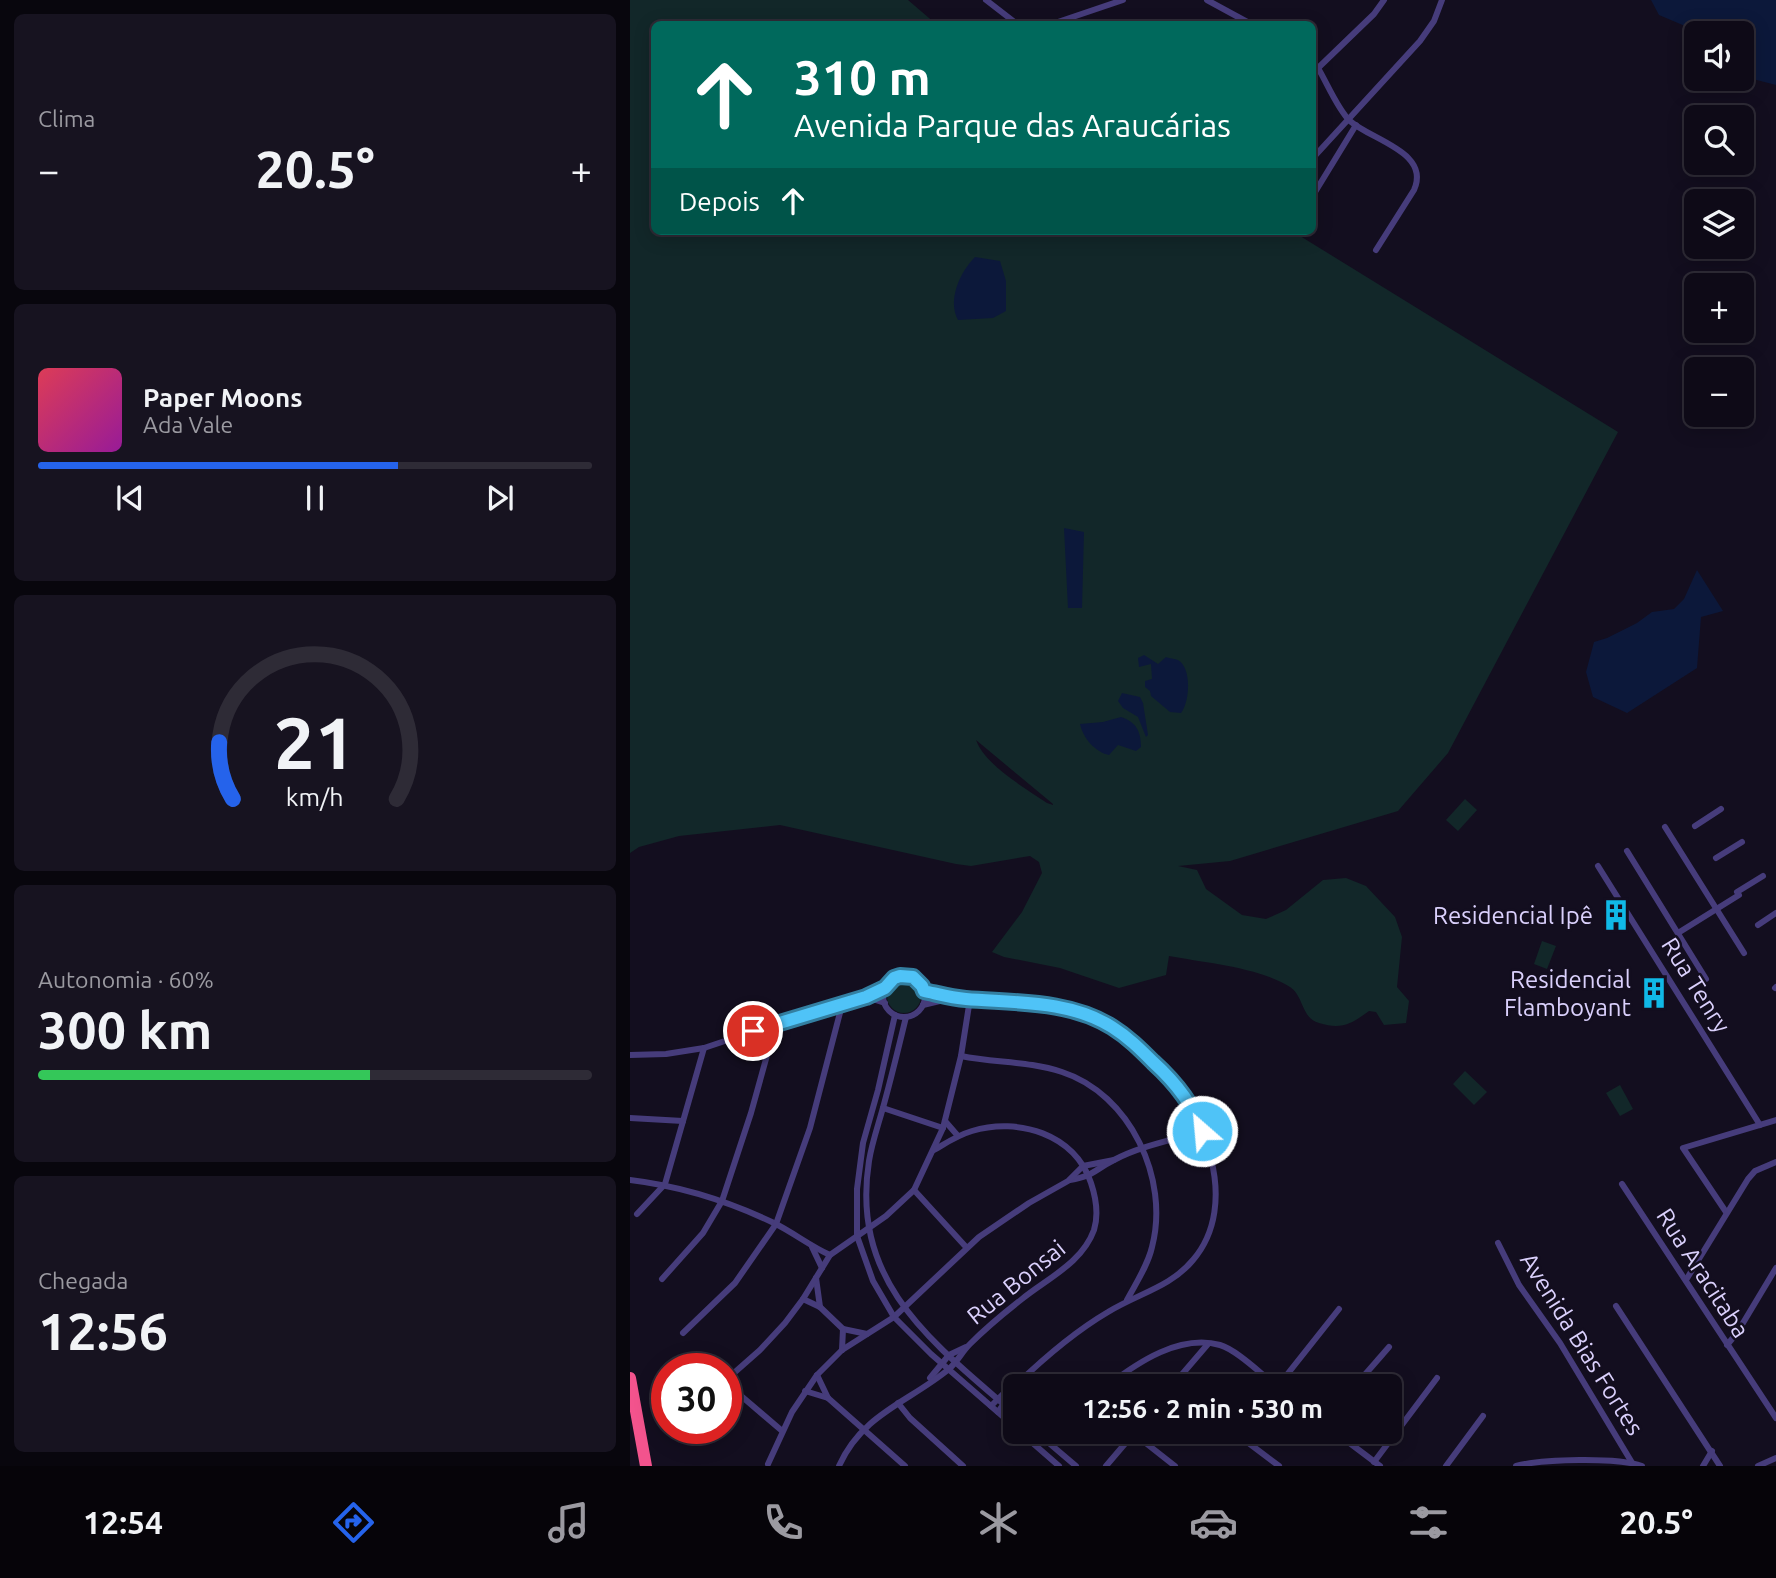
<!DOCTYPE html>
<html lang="pt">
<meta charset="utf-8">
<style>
body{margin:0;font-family:Ubuntu,sans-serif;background:#171320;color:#f1f3f6;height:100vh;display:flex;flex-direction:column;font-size:26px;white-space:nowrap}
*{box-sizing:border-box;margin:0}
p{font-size:23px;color:#9b9aa1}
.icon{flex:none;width:38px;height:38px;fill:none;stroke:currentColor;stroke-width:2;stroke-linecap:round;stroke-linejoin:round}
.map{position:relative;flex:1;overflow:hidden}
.details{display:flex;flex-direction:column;gap:14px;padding:14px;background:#08060d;width:630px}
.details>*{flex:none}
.banner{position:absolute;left:21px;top:21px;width:665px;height:214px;border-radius:10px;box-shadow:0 4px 18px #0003,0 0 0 2px #2e2b36;background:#00695c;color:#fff;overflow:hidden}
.controls{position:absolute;left:1054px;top:21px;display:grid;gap:14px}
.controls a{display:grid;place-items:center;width:70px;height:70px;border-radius:10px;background:#0e0a17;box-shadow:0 4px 18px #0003,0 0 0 2px #2e2b36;font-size:35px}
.speed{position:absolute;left:21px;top:1353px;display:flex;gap:14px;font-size:35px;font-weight:700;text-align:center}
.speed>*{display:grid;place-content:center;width:91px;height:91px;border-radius:50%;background:#0e0a17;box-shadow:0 4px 18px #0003,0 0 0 2px #2e2b36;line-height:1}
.speed .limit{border:10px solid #d22;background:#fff;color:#111}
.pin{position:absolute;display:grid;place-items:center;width:60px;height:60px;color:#fff;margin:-30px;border:4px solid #fff;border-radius:50%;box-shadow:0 2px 7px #0007}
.me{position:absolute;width:77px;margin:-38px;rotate:333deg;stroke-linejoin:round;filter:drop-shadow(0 0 5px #0008)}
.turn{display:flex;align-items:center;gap:24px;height:147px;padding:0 28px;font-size:32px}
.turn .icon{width:91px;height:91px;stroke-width:2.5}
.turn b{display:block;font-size:49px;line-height:60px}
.then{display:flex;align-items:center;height:66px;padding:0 28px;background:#0003;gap:14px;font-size:26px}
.big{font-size:52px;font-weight:700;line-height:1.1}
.details .tile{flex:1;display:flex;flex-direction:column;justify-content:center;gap:10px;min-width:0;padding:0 24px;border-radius:10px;background:#171320}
.details .dial{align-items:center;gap:0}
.dial svg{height:182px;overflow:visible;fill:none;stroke:#2e2b36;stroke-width:7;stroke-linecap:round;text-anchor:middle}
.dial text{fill:#f1f3f6;stroke:none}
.song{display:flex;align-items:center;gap:21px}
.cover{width:84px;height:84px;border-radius:10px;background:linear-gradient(135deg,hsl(350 70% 55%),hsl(300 70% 35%))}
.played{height:7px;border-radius:4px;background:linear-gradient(90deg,#2563eb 65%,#2e2b36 65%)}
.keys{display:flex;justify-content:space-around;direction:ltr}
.heat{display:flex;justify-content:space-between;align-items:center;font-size:38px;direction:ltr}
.charge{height:10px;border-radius:5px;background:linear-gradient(90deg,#34c759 60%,#2e2b36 0)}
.trip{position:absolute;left:373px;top:1374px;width:399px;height:70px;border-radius:10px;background:#0e0a17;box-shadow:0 4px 18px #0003,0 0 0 2px #2e2b36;font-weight:700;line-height:70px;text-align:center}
.tabs{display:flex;height:112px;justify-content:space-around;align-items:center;background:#060409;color:#9b9aa1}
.tabs .icon{width:49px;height:49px}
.tabs .active{color:#2563eb}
.tabs b{font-size:32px;color:#f1f3f6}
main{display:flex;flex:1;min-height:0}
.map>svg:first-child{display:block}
.green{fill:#122729;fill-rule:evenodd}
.water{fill:#0c183a}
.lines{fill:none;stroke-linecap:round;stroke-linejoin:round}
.minor{stroke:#463c7b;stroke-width:6}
.motorway{stroke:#f3538d;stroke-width:12}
.route-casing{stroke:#337fa1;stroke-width:18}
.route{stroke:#4fc3f7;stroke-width:12}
.labels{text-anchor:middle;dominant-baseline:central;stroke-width:5;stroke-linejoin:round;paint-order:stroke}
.poi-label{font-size:24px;fill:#dad0fc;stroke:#130e1f;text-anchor:end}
.street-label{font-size:24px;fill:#dad0fc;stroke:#130e1f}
</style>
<main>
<section class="details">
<div class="tile"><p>Clima</p>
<div class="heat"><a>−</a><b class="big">20.5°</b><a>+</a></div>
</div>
<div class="tile">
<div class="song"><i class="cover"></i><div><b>Paper Moons</b><p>Ada Vale</p></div></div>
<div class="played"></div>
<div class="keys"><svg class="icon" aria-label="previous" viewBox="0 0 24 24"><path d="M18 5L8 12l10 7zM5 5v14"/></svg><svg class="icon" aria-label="pause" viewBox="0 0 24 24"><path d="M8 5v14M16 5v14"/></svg><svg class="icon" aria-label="next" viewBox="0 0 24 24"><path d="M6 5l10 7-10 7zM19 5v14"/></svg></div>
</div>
<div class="tile dial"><svg viewBox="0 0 100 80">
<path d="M14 69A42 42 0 1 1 86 69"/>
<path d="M14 69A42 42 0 0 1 8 44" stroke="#2563eb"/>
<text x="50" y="56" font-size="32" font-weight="700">21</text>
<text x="50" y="72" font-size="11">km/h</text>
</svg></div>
<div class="tile"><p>Autonomia · 60%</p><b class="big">300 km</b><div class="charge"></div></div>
<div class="tile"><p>Chegada</p><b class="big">12:56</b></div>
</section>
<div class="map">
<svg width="1146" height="1466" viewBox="0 0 1146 1466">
<rect width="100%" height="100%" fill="#130e1f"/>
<g class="green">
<path d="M0,0H278L306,24H24V231H662L988,432L818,753L768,811L600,861L548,866L567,870L576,889L612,915L636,919L656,910L693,880L716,878L736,886L765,917L772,937L767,987L779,1001L776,1023L754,1025L746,1012L739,1011C721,1024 712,1030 689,1023C671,1018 674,996 660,987C628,967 576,963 539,956L536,975L489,988L430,968L374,957L362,952L392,912L412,873L409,862L400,856L341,866L326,864L150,825L49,836L9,847L0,853ZM346,740L423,804V805L417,803C395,788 355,765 346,740Z"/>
<path d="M835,799L847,810L828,831L816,820Z"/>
<path d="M912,941L926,946L917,969L904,964Z"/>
<circle cx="274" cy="996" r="17"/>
<path d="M835,1071L857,1092L844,1105L823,1084Z"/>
<path d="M990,1085L1003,1109L990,1116L976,1093Z"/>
</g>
<g class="water">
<path d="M1021,0H1146V85L1119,78L1111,69L1116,44L1111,33H1101L1064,24L1055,26L1029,15Z"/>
<path d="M345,257L370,261L376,281V311L363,318L328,320C317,300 330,272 345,257Z"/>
<path d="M434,528L454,532L452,608H438Z"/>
<path d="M1067,570L1093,611L1071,617L1067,668L997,713L963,697L956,672L964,642L977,638L1007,623L1022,612L1044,609L1054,599Z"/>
<path d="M514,655L528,664L536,657C538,658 546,659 548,660C562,668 560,702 551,713L540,712L521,696L520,691L515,687V681L522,679L521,664L509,667L508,658Z"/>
<path d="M492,693L510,697L513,703L518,735L516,737L508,717L493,708L488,701Z"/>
<path d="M491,717C506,722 511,731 511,747L506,751L488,745L479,755C465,752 453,738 450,724L473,722Z"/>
</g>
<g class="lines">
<g class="minor">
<path d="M356,0L387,24"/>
<path d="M577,0L621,24"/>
<path d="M422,24L493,0"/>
<path d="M682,64L688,68C697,83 708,110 720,121C741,140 801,152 784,190L746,250"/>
<path d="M688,68L744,14L754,0"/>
<path d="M682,159L790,41L804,21L812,0"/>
<path d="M682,197L726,125"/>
<path d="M1065,826L1091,809"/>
<path d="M1035,827L1114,953"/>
<path d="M997,851L1076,979"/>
<path d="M1086,858L1112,842"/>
<path d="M968,866L1130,1125"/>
<path d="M1107,892L1133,876"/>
<path d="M1128,925L1146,913"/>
<path d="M1048,933L1109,895"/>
<circle cx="274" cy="996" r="21"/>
<path d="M1145,988L1146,987"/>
<path d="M294,991C310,995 325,999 341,999C366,1001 391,1000 415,1005C437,1009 462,1015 481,1027C529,1055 569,1105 581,1159C590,1194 587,1232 563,1260C541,1287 507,1294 478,1312C444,1332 415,1357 386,1385L379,1388L361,1406"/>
<path d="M236,997L255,1003"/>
<path d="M293,1005L322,998"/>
<path d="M265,1015L248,1090L233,1143L227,1189V1236L243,1281L264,1317L301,1354L385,1427"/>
<path d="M276,1017C269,1046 262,1075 254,1104C249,1123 242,1142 239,1161C220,1283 303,1343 385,1414"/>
<path d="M0,1055L36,1054L74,1048L187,1010L236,997L255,988"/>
<path d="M331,1056C365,1063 399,1061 432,1072C500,1094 540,1179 522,1247C518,1265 506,1283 497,1300"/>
<path d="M253,1108L313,1128"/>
<path d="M0,1118L53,1121"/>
<path d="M315,1121L328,1136"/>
<path d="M0,1180C50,1186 98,1201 144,1223C164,1233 180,1246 200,1255"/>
<path d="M440,1180C464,1176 464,1170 484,1160C510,1146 543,1140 572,1131"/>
<path d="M992,1184L1146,1418"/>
<path d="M284,1190L336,1247"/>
<path d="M1096,1212L1053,1148L1146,1120"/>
<path d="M7,1214L35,1184L74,1048"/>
<path d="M868,1243L889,1285L930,1343L1004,1466"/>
<path d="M182,1247L192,1268"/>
<path d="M186,1278L190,1307"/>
<path d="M32,1279L73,1233L92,1201L121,1113L146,1023"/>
<path d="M1056,1280L1118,1179L1125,1171L1146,1162"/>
<path d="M173,1299L190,1307L213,1329L237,1334"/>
<path d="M986,1306L1090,1466"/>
<path d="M53,1333L105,1283L146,1224L180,1128L212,1005"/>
<path d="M1097,1345L1107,1333L1146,1268"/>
<path d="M212,1350L213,1329"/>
<path d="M187,1375L198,1398L275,1466"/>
<path d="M300,1378L319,1355L336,1347"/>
<path d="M96,1380L130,1350L155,1323L173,1299L200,1255L256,1216L284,1190L313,1128L331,1056L340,999"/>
<path d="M96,1383L151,1430"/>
<path d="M477,1386C508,1362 550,1334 590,1345C607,1350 632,1375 647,1386"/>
<path d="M542,1386L578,1344"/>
<path d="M648,1386L709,1309"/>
<path d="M725,1386L759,1347"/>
<path d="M175,1391L198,1398"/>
<path d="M268,1403L280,1418L333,1466"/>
<path d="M368,1412L385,1388"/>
<path d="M390,1432L429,1466"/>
<path d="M406,1432L446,1466"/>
<path d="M604,1432L649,1466"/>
<path d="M705,1432L750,1466"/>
<path d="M503,1433L545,1466"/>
<path d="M415,1443L426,1432"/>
<path d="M744,1462L807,1378"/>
<path d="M138,1464L162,1412L187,1375L212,1350L264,1317L349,1237L399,1203L438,1181L453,1166L484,1160"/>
<path d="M209,1466C232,1414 279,1402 319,1369C327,1362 332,1352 340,1344C356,1328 374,1313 392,1299C418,1278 452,1263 464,1230C469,1214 466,1198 461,1183C445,1134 388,1117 342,1131C328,1135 316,1143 304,1150"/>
<path d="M476,1466L505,1432"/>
<path d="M816,1466L853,1416"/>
<path d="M886,1466C912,1459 987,1457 1012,1466"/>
<path d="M1073,1466L1082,1451"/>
<path d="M1128,1466L1146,1458"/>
</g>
<path class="motorway" d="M0,1378L16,1466"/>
</g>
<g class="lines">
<defs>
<path id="route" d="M123,1031L236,997L255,988L264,978L270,976L283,977L292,986L294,991C308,994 322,998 336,999C385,1003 439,1000 482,1027C498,1037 510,1049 523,1062C544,1081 563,1104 572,1131"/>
</defs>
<use href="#route" class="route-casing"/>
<use href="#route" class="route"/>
</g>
<defs>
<symbol id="building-bare" viewBox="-9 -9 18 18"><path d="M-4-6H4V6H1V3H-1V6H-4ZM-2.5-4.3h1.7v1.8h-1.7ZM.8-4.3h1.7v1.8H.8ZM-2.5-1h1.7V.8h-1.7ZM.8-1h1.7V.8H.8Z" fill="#10b9e7" stroke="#130e1f" stroke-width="2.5" paint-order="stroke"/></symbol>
</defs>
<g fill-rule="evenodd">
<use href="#building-bare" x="964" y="893" width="44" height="44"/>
<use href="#building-bare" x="1002" y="971" width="44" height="44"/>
</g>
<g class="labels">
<g class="poi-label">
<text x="963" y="915">Residencial Ipê</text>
<text x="1001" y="979">Residencial<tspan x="1001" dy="28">Flamboyant</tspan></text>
</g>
<g class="street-label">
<text transform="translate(1066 985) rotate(58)">Rua Tenry</text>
<text transform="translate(1073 1273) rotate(57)">Rua Aracitaba</text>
<text transform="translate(386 1282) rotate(-39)">Rua Bonsai</text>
<text transform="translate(952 1344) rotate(58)">Avenida Bias Fortes</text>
</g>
</g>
</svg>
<div class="controls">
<a><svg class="icon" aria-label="sound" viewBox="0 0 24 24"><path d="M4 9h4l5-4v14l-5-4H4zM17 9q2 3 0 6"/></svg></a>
<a><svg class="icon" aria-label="search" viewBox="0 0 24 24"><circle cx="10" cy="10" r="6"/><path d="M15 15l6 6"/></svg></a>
<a><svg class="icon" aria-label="layers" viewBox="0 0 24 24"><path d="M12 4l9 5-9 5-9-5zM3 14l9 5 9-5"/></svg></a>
<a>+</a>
<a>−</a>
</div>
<div class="speed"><div class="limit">30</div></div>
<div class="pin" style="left:123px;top:1031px;background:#d93025"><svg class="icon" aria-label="arrive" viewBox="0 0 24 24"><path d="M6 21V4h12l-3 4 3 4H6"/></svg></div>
<svg class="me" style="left:572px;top:1131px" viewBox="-20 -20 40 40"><circle r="17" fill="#4fc3f7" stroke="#fff" stroke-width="3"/><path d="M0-11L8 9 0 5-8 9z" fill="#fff"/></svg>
<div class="trip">12:56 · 2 min · 530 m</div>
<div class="banner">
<div class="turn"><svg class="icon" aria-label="ahead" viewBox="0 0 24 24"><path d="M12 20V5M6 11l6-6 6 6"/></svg><div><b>310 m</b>Avenida Parque das Araucárias</div></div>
<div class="then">Depois<svg class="icon" aria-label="ahead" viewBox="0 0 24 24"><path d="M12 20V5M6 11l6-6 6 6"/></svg></div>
</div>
</div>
</main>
<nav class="tabs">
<b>12:54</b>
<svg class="icon active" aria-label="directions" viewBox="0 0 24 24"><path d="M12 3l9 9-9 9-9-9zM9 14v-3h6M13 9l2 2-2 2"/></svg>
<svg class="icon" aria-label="music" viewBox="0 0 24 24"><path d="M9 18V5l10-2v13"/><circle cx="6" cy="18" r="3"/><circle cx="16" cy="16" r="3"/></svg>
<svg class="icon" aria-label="phone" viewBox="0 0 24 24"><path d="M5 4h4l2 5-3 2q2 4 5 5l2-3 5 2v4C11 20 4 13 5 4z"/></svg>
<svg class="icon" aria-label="climate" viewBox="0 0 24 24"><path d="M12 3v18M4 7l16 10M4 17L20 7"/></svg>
<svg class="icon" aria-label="car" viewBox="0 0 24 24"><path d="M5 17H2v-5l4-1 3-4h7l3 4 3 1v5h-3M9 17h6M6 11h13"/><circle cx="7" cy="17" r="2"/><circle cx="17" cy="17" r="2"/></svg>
<svg class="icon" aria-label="filters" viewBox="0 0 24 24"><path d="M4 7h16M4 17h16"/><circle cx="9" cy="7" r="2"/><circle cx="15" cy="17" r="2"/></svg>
<b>20.5°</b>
</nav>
